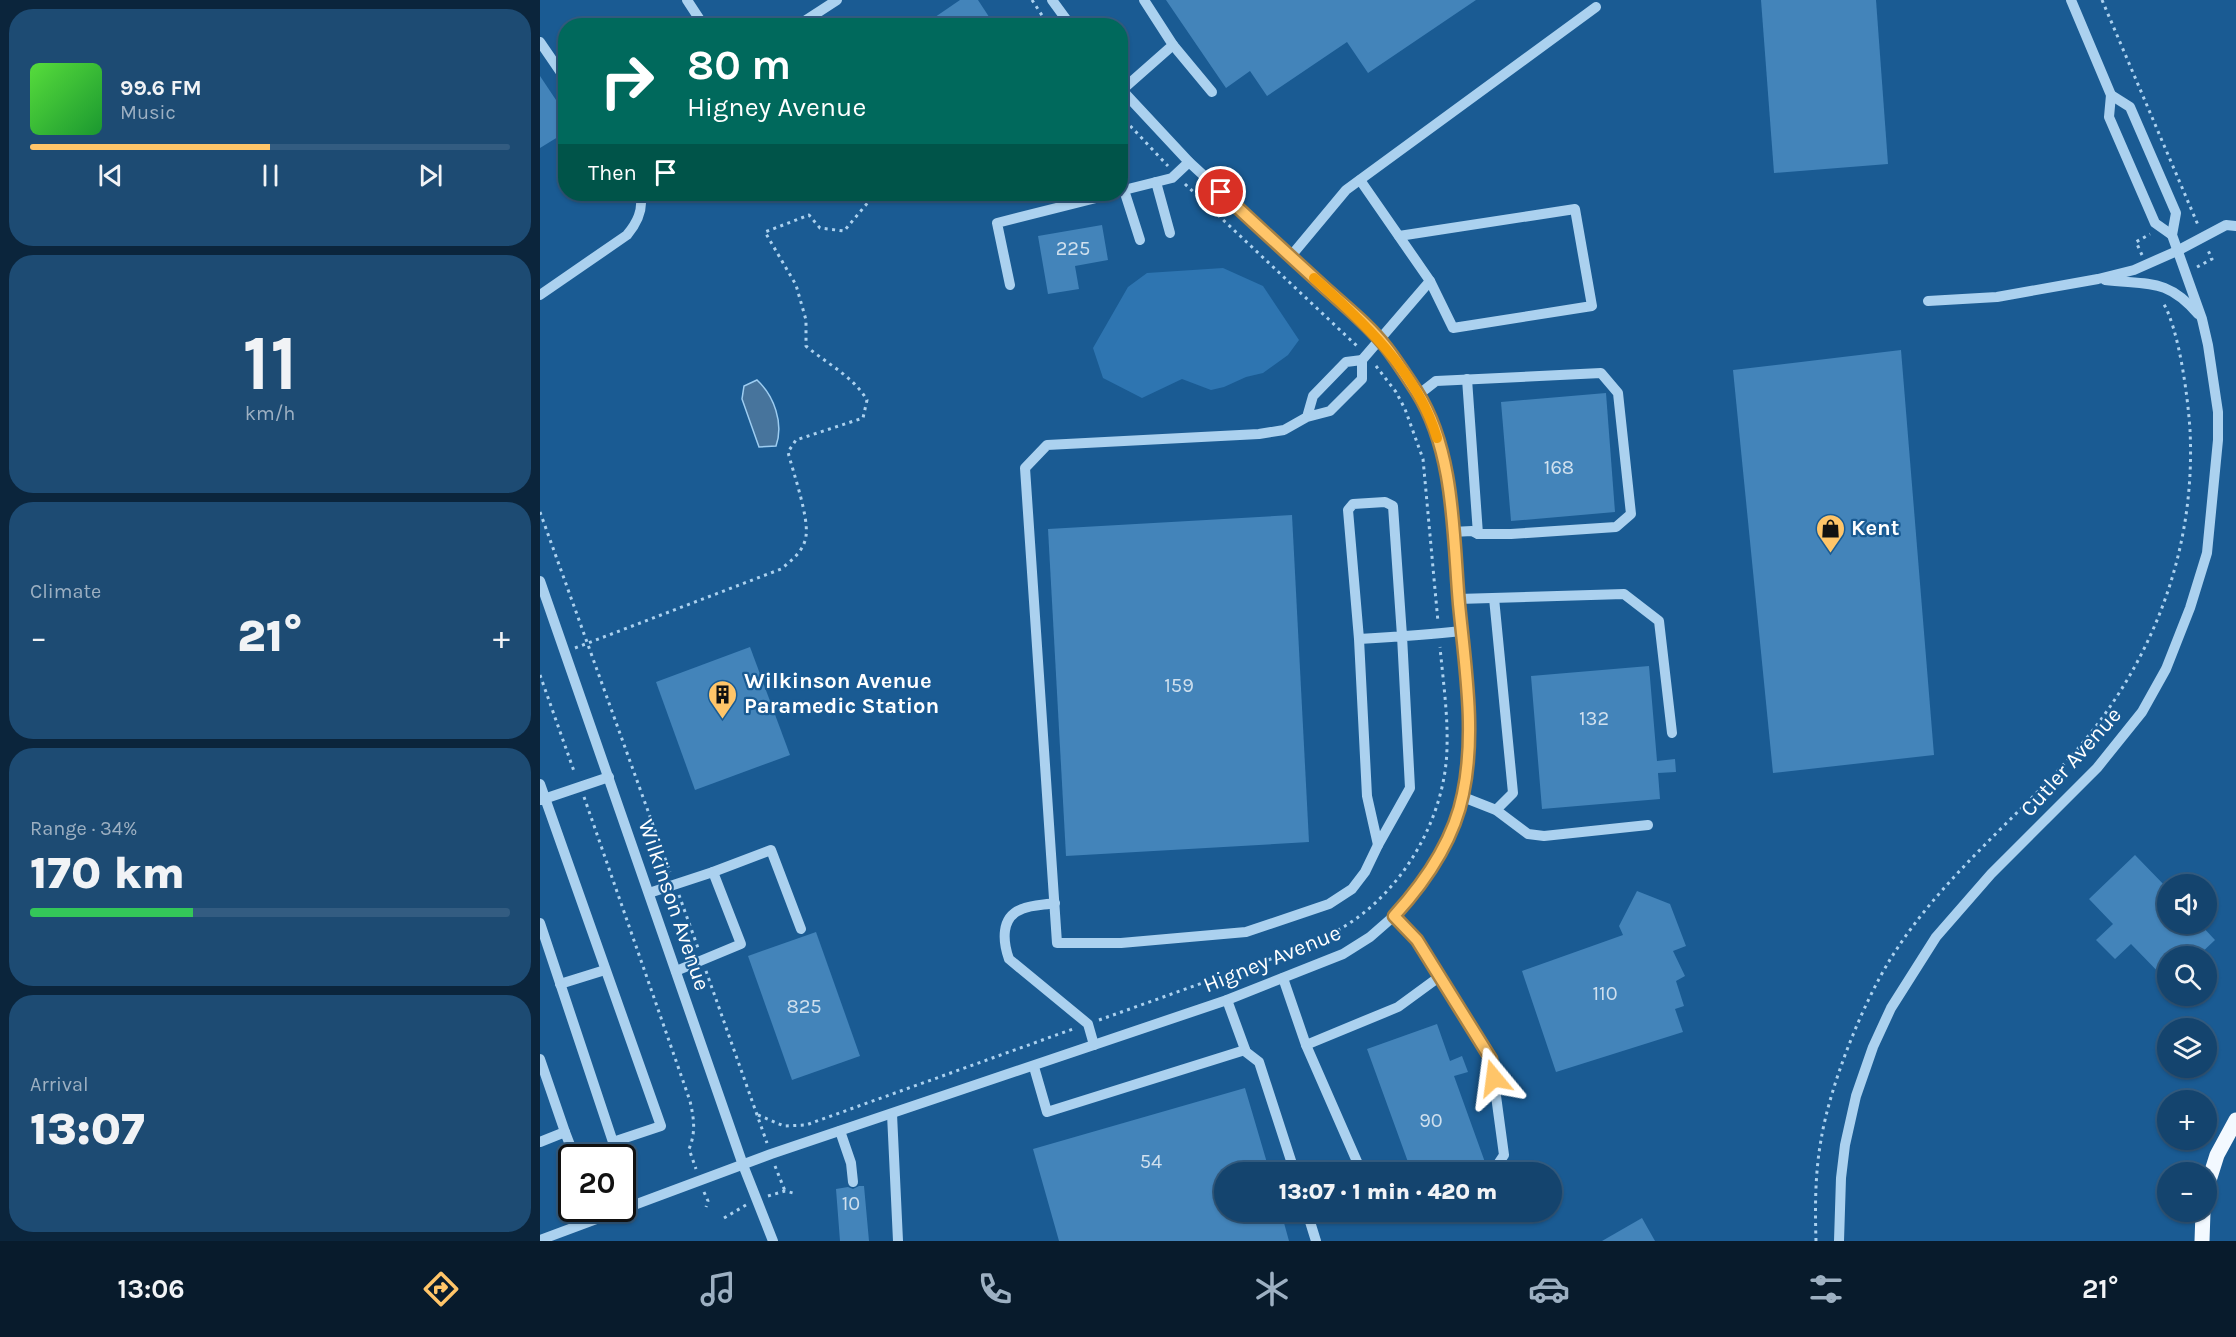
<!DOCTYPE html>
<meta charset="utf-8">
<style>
body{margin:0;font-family:Karla,sans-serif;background:#1d4b73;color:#f1f3f6;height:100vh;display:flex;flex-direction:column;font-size:22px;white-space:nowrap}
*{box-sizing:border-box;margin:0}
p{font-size:20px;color:#9db0c2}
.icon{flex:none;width:33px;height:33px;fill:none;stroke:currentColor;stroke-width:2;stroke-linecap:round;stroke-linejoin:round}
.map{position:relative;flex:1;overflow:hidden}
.side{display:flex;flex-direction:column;gap:9px;padding:9px;background:#0b253c;width:540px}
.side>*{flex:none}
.guide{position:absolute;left:18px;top:18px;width:570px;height:183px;border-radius:24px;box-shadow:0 2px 4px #0004,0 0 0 2px #335c81;background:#00695c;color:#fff;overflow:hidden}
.buttons{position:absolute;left:1617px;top:874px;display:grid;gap:12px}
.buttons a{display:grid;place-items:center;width:60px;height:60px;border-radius:50%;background:#14446e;box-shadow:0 2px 4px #0004,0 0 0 2px #335c81;font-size:30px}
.speed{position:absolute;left:18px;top:1144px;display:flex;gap:12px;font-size:30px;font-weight:700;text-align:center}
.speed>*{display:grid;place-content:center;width:78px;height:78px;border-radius:50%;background:#14446e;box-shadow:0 2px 4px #0004,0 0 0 2px #335c81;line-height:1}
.speed .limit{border:3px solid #111;border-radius:9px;background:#fff;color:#111}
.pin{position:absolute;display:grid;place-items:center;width:51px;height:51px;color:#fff;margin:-26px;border:3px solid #fff;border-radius:50%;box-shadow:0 2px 6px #0007}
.me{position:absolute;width:66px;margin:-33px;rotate:344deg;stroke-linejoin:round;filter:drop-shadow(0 0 4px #0008)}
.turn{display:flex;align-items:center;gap:21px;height:126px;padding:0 30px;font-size:27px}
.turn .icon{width:78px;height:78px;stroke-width:2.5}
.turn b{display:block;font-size:42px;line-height:51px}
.then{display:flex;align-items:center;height:57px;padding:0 30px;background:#0003;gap:12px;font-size:22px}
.big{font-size:45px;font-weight:800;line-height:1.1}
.side .widget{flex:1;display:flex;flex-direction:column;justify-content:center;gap:9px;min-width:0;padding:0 21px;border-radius:24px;background:#1d4b73}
.side .dial{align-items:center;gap:0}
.dial b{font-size:78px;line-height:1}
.song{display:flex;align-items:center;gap:18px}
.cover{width:72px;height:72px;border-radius:9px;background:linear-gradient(135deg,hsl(110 70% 55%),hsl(130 70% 35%))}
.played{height:6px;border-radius:3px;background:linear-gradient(90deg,#ffc569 50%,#335c81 50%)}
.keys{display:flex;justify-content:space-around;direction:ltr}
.heat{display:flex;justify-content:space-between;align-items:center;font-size:33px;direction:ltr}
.charge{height:9px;border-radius:4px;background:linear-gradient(90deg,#34c759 34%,#335c81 0)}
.trip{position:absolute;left:674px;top:1162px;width:348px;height:60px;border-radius:30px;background:#14446e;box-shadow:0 2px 4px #0004,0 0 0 2px #335c81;font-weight:800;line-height:60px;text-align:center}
.menu{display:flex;height:96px;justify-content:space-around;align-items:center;background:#081b2c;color:#9db0c2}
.menu .icon{width:42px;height:42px}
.menu .current{color:#ffc569}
.menu b{font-size:27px;color:#f1f3f6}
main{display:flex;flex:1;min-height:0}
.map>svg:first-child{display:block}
.green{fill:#2e75b1}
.water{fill:#47749c;stroke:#9ecdf1;stroke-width:1.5}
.building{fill:#4384ba}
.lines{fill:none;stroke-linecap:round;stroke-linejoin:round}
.path{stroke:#abd1ef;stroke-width:3;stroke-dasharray:3 4.5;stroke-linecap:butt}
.minor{stroke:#abd1ef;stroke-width:10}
.major{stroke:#f3f9ff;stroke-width:15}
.route-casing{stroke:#a68044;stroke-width:15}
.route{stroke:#ffc569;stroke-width:10}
.slow{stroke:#f59e0b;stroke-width:10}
.labels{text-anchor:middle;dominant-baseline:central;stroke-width:4.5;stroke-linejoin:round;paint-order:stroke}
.number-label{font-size:20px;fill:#d0e0ee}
.poi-label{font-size:22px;font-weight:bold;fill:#fff;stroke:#1a5b93;text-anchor:start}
.street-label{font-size:22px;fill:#fff;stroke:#1a5b93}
</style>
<main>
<section class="side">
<div class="widget">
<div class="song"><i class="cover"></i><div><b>99.6 FM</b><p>Music</p></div></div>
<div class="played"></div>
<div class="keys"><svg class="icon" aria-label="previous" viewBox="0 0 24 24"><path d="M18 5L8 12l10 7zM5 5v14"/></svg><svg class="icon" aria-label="pause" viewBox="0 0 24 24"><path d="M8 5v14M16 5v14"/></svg><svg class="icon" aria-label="next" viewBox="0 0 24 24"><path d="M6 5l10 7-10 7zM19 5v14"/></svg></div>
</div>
<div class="widget dial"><b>11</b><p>km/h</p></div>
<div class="widget"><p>Climate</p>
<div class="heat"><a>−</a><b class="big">21°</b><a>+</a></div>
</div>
<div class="widget"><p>Range · 34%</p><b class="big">170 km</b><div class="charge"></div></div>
<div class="widget"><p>Arrival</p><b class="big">13:07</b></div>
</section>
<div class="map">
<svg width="1696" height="1241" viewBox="0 0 1696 1241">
<rect width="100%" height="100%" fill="#1a5b93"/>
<path class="green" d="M683,268L723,286L759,340L748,355L723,373L706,377L684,387L671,390L642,379L602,398L563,378L553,348L588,287L607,273Z"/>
<path class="water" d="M217,380C234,396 244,423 236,446L219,447L202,399L204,386Z"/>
<g class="building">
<path d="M420,0H438L455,26H382Z"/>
<path d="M626,0H936L828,73L807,42L727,96L710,71L686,88Z"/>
<path d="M1221,0H1336L1348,164L1234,173Z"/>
<path d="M0,76L26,115V132L0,148Z"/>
<path d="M562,225L568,260L535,266L539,289L508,294L498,236Z"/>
<path d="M1361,350L1394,755L1233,773L1193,370Z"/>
<path d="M1066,393L1075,512L971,521L961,402Z"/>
<path d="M752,515L769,842L526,856L508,529Z"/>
<path d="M210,647L250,755L155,790L116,682Z"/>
<path d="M1109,666L1117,761L1135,759L1136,772L1118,773L1120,799L1002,809L991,676Z"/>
<path d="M1595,855L1628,889V924H1660L1675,940L1657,957H1628V982L1591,944L1575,959L1556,940L1573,924L1549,899Z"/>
<path d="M1097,891L1130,904L1146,946L1133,951L1145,976L1136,981L1144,1006L1135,1009L1143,1032L1016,1072L982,971L1083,935L1079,926Z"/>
<path d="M276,932L320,1056L252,1080L208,956Z"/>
<path d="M897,1024L910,1061L922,1056L928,1072L914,1076L946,1165L922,1173H872L827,1049Z"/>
<path d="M705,1088L730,1173H684V1212H741L749,1241H519L493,1149Z"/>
<path d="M319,1186H324L329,1241H300L296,1189L308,1187L313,1189Z"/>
<path d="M1102,1218L1115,1241H1062Z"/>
</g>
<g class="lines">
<g class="path">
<path d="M492,0L509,26"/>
<path d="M1562,0L1658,225"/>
<path d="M580,115L628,166"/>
<path d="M645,184L817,346"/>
<path d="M1602,255L1596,242L1610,234"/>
<path d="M1657,267L1672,259L1667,248"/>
<path d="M836,366L856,392L865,409L883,459L898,622"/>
<path d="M0,512L130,872"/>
<path d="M35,648L241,569C252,560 264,551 266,536C269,517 253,472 248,452L256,440L323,418L327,400C313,376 287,364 266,346V320L256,285L225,232L269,215L280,228L304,231L335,194"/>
<path d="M0,675L35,774"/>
<path d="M44,797L150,1101C154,1119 156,1132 149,1149L156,1169"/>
<path d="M139,895L158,948"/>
<path d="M166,971L227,1143"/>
<path d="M559,1020C607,1003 656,985 705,968C739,956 774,945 805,926C864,890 906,816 907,747C908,714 903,680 900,647"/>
<path d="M218,1115L244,1126L266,1125L533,1029"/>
<path d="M235,1166L245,1191"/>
<path d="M164,1192L168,1201L166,1207"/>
<path d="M228,1196L245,1191L253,1193"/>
<path d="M184,1218L206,1205"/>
<path d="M1276,1241C1275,1207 1275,1174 1281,1140C1290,1085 1322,1005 1351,958C1401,878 1474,821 1535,752C1613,662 1656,550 1650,430C1648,398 1639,327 1622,301"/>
</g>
<g class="minor">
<path d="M147,0L164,26"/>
<path d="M512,0L531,26"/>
<path d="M1531,0L1571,95L1569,117L1615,223L1632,235"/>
<path d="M257,26L297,0"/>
<path d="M0,42L26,80"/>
<path d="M633,45L672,92"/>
<path d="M582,90L633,45L604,0"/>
<path d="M820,180L890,281L822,360"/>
<path d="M616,182L630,233"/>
<path d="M584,190L600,240"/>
<path d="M580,191L632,178L649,162"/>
<path d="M859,236L1035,209L1052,306L913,328L890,281"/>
<path d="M751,256L806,190L1056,7"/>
<path d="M1565,280C1609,285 1627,278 1658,314"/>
<path d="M470,285L457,223L572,194"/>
<path d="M0,295L87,235C97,223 104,210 100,194"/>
<path d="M1388,301L1457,297L1558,279L1594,270L1637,251L1686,225L1696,226"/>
<path d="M927,379L938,534"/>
<path d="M878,395L896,381L1061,373L1078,393L1091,514L1076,527L971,534H938L932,531L912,532"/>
<path d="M767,417L773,396L806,362L822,360V379L790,411L767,417L744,430L719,434L507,445L485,468L517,943H581L706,932L789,904L812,889L825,872L838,845"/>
<path d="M0,581L203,1165L233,1241"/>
<path d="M954,598L973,793L956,810"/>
<path d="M918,599L1084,594L1119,621L1132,733"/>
<path d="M819,639L827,796L838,845L870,788L862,636L853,506L845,502L813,504L808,510L819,639C853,637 887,635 921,631"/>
<path d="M0,784L121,1126L73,1142L0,923"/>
<path d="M923,797L956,810L988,834L1004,836L1108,825"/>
<path d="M1,800L69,777"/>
<path d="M173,872L231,850L261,929"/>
<path d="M109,893L173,872L201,944L136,971"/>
<path d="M515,903C504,905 491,905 482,909C460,917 463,942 469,959L548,1024L554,1045"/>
<path d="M899,977L951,1059L964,1155L952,1173"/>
<path d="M743,978L766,1045L858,1007L899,977L877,940L854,916"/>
<path d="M20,984L65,970"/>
<path d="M687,1000L706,1052L719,1062L755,1173"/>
<path d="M766,1045L822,1173"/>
<path d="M0,1059L25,1132"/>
<path d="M494,1067L507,1112L705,1050"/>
<path d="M352,1114L358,1241"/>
<path d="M300,1131L311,1163L313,1182"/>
<path d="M0,1142L25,1132L35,1158"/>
<path d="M767,1212L776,1241"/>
<path d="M0,1240L231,1154L687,1000L803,954L830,937L854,916L874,894L894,864L909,835L923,797L928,763L927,692L909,488L897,435L878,395L846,347L800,301L649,162L580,88"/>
<path d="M1299,1241L1301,1178L1305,1145L1316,1096L1333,1047L1351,1008L1396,937L1451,874L1557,768L1602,712L1626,669L1650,608L1667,553L1678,440V412L1668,345L1662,319L1632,235L1636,213L1590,107L1571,95"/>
</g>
<g class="major">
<path d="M1666,1190L1677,1155L1696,1120"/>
<path d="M1662,1241L1663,1212"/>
</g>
</g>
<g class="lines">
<defs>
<path id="route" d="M681,192C715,224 750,256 784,287C805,306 829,325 846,347C857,361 867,377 877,392C915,452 913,536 919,604C925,666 936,733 923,794C914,840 885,882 854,916L877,940L951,1059L954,1078"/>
</defs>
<use href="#route" class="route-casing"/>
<use href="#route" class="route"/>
<path class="slow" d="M774,278C824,323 877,371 897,438"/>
</g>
<defs>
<symbol id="shop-pin" viewBox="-11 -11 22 30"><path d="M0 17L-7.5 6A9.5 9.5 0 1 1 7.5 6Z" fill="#ffc569" stroke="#1a5b93"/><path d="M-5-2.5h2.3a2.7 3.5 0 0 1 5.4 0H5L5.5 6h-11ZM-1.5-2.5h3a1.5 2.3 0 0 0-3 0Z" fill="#111"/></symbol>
<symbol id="building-pin" viewBox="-11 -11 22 30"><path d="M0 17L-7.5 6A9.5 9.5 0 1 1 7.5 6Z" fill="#ffc569" stroke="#1a5b93"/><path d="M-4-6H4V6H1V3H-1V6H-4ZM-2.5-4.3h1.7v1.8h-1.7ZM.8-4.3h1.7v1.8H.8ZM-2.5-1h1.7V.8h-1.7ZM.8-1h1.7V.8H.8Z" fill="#111"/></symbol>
</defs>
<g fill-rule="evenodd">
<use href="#shop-pin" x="1274" y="512" width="33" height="45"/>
<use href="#building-pin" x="166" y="678" width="33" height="45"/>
</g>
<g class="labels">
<g class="number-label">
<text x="533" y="248">225</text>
<text x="1019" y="467">168</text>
<text x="639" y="685">159</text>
<text x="1054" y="718">132</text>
<text x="1065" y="993">110</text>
<text x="264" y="1006">825</text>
<text x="891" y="1120">90</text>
<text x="611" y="1161">54</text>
<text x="311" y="1203">10</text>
</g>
<g class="poi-label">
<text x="1311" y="528">Kent</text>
<text x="204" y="681">Wilkinson Avenue<tspan x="204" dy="25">Paramedic Station</tspan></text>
</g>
<g class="street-label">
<text transform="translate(1531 762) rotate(-48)">Cutler Avenue</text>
<text transform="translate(134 905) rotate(71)">Wilkinson Avenue</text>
<text transform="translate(732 959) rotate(-22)">Higney Avenue</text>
</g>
</g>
</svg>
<div class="buttons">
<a><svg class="icon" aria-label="sound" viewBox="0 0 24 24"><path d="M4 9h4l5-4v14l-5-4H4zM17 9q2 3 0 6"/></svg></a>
<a><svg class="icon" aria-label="search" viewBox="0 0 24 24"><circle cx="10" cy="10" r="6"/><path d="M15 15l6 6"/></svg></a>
<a><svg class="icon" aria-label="layers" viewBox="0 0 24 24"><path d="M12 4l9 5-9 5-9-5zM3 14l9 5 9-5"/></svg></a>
<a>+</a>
<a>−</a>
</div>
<div class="speed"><div class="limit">20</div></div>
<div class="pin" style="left:681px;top:192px;background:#d93025"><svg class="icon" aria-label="arrive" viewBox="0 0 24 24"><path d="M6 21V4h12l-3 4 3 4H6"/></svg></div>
<svg class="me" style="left:954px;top:1078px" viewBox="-20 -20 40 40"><path d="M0-17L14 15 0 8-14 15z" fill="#ffc569" stroke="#fff" stroke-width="4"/></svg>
<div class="trip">13:07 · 1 min · 420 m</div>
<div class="guide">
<div class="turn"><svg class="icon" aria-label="right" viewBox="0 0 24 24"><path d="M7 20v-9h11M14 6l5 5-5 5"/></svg><div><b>80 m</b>Higney Avenue</div></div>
<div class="then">Then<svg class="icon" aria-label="arrive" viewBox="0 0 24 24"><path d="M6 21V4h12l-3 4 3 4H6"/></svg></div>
</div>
</div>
</main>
<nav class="menu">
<b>13:06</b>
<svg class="icon current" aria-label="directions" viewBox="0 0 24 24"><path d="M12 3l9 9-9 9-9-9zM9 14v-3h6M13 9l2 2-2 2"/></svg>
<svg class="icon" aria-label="music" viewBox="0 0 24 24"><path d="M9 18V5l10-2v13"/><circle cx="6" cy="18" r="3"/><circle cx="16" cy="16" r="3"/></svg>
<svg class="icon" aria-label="phone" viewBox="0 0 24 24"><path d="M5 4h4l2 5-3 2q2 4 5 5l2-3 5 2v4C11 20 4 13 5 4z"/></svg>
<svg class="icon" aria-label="climate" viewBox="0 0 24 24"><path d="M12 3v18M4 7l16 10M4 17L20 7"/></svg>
<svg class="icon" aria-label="car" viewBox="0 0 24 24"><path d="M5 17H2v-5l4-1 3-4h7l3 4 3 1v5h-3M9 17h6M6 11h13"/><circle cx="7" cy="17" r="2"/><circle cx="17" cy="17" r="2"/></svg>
<svg class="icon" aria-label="filters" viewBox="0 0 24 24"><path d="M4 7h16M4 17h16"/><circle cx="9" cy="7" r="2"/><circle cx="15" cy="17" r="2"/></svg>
<b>21°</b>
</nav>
